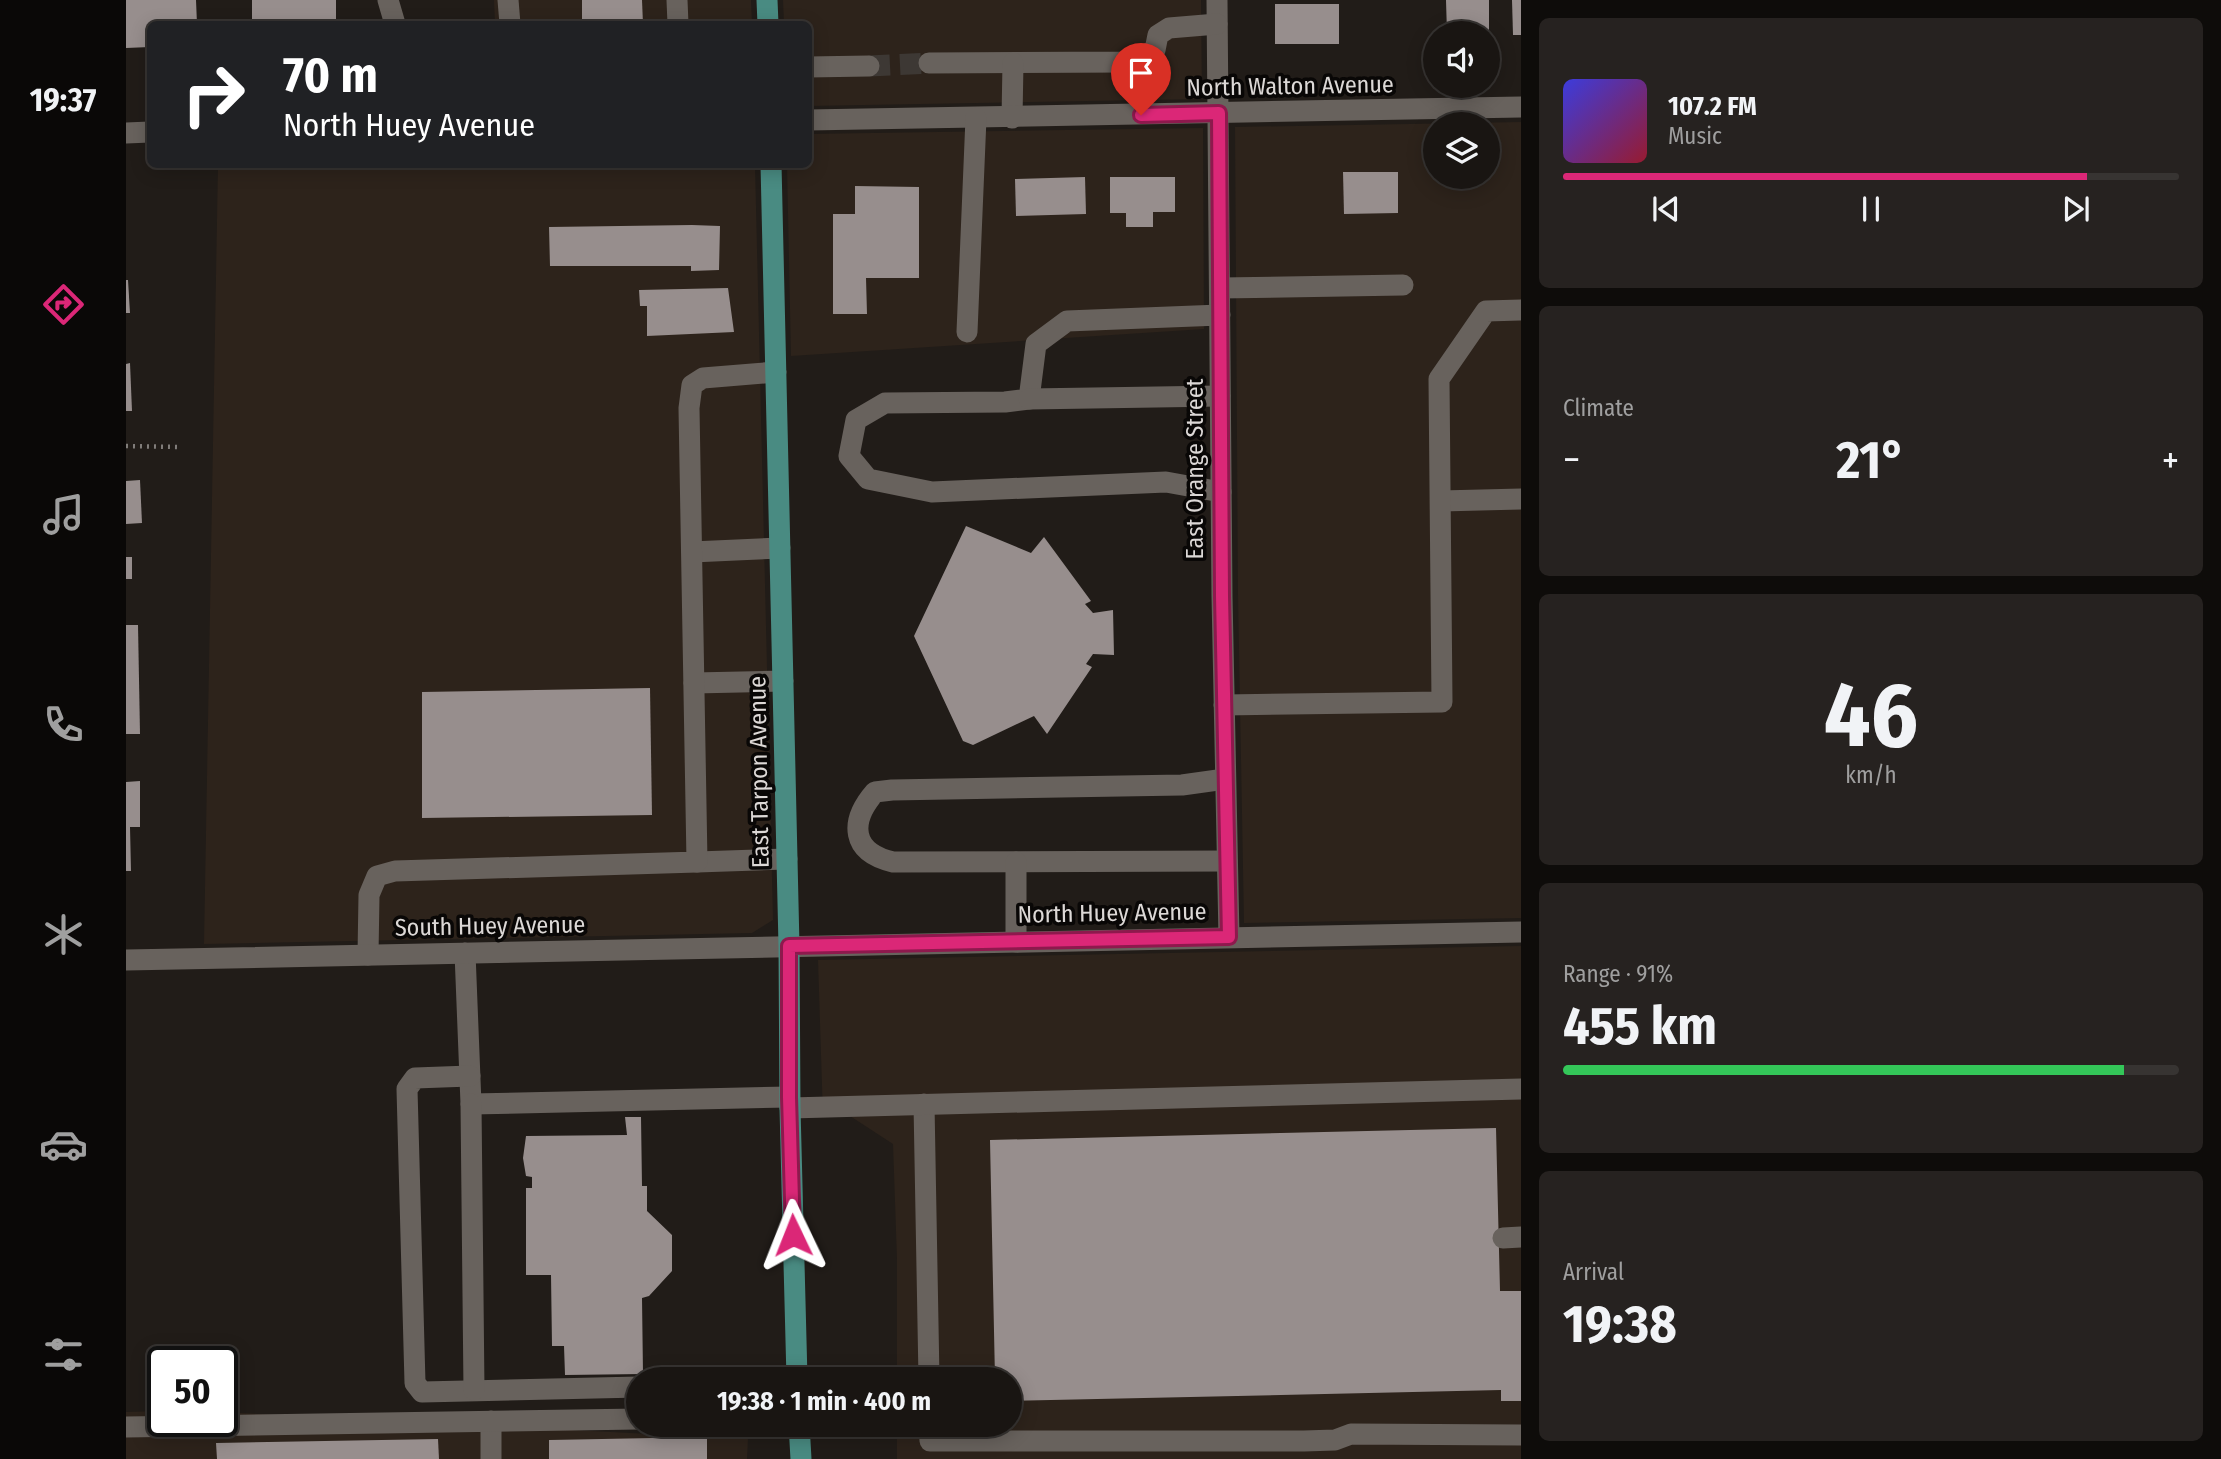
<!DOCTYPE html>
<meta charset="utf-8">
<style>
body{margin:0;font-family:"Fira Sans Condensed",sans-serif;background:#262220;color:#f1f3f6;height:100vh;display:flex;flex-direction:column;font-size:26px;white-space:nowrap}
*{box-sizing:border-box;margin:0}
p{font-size:23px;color:#9f9f9f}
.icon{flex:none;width:38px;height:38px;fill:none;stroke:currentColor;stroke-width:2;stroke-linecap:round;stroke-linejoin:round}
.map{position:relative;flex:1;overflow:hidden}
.drawer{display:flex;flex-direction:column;gap:18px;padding:18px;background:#0e0c0a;width:700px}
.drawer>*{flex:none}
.banner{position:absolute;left:21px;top:21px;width:665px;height:147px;border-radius:10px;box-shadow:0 4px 18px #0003,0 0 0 2px #373432;background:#202124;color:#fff;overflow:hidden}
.buttons{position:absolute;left:1297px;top:21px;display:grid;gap:14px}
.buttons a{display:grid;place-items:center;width:77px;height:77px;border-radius:50%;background:#191512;box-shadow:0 4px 18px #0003,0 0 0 2px #373432;font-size:35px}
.speed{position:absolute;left:21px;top:1346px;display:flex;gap:14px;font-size:35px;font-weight:700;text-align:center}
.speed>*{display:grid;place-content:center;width:91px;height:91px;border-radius:50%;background:#191512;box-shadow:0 4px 18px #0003,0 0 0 2px #373432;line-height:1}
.speed .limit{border:4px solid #111;border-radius:10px;background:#fff;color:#111}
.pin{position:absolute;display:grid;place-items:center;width:60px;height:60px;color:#fff;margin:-72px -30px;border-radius:50% 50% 50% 0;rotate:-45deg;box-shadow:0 0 7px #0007}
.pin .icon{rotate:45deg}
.me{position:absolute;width:77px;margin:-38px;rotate:358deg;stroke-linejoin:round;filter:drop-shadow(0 0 5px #0008)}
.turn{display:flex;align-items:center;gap:24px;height:147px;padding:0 21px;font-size:32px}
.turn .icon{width:91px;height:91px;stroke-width:2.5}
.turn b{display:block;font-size:49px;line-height:60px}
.big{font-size:52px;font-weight:700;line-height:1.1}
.drawer .tile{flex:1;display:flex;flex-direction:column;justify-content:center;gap:10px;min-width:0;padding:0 24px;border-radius:10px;background:#262220}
.drawer .dial{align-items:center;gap:0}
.dial b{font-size:91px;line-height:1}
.song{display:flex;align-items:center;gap:21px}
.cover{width:84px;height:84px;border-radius:10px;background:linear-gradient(135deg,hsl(240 70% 55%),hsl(350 70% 35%))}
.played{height:7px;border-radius:4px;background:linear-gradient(90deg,#db2777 85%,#373432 85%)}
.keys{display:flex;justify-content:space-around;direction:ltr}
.heat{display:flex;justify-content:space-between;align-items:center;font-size:38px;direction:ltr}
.charge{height:10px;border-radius:5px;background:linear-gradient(90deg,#34c759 91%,#373432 0)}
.trip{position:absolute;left:500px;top:1367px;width:396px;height:70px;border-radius:35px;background:#191512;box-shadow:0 4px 18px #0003,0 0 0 2px #373432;font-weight:700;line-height:70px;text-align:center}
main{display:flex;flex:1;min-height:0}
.dock{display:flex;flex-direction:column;width:126px;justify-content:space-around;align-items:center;background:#0a0807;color:#9f9f9f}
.dock .icon{width:49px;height:49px}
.dock .on{color:#db2777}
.dock b{font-size:32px;color:#f1f3f6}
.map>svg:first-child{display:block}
.built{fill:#2d231b;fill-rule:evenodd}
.building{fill:#978e8d}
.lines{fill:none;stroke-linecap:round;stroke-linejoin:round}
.minor-tunnel{stroke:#3d3834;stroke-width:21;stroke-dasharray:21 10;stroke-linecap:butt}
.path{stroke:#817d7a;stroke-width:4.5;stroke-dasharray:2 5;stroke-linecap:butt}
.minor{stroke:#68625d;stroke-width:21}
.major{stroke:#498b82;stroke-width:21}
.route-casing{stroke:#8e194d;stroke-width:18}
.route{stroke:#db2777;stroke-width:12}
.labels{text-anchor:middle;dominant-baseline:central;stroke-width:7;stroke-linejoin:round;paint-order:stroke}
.street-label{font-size:24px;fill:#dcd8d6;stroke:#090706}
</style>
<main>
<nav class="dock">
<b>19:37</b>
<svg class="icon on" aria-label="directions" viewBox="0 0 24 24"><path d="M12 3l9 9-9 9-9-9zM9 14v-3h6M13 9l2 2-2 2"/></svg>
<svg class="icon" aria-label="music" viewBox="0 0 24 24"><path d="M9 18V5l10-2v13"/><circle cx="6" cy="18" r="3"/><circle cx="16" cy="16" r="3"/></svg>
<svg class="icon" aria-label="phone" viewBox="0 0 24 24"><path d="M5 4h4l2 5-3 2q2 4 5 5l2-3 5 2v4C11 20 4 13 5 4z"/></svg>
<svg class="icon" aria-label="climate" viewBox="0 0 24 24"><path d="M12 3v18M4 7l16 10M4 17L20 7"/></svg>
<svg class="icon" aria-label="car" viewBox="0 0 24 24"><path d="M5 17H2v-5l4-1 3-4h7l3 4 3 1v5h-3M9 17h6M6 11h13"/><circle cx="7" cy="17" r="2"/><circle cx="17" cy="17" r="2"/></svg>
<svg class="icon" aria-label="filters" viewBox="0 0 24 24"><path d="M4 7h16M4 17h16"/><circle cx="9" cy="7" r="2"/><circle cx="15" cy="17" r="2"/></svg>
</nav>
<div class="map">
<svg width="1395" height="1459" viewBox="0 0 1395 1459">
<rect width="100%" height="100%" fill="#211c18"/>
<g class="built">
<path d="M368,0H625L626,24H369Z"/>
<path d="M657,0H1075L1076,99L683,106L682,24H658Z"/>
<path d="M1395,122V918L1118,923L1112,595L1109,127ZM1309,124H1362V177H1309Z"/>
<path d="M1077,128L1078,329L665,356L661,165L682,164L683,134Z"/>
<path d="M92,165H629L647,920L626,933L78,944Z"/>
<path d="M1395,946V1459H771V1425L884,1424V1379H771V1259L767,1144L724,1116L697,1117L692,960Z"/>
<path d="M37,1411V1421H96V1412L622,1439L621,1459H0V1412Z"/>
</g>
<g class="building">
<path d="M0,0H70L71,24H24V47L0,48Z"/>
<rect x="126" y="0" width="84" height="24"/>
<path d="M456,0H516L517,24H456Z"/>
<path d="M1320,0H1363V33H1321Z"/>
<path d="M1386,0H1395V35H1387Z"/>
<rect x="1149" y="4" width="64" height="40"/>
<path d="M1217,172H1272V213L1218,214Z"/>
<path d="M959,177L960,214L890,216L889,179Z"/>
<path d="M984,177H1049V212H1027V227H1000V213H984Z"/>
<path d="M729,186L793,187V278H740L741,314H707V214H729Z"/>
<path d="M566,225L594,226L593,270L565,271V266H424L423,227Z"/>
<path d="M0,280H2L4,313H0Z"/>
<path d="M602,288L608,332L521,336V306H514L513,290Z"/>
<path d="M4,363L6,411H0V364Z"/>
<path d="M14,480L16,523L0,524V481Z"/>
<path d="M840,526L905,553L918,537L965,601L959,604L967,613L987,610L988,655L967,654L960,664L966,667L921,734L908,716L847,745L837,741L788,636Z"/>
<rect x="0" y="557" width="6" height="22"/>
<path d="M0,625H12L14,734H0Z"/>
<path d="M524,688L526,815L296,818V692Z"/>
<path d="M14,781V827H4L5,871H0V782Z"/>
<path d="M499,1117H515L516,1186H521V1211L546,1235V1271L523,1296L516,1298L517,1374L439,1375L438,1346H426L425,1275H400V1188H406V1177L400,1176L397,1158L400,1136L501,1135Z"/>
<path d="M1370,1128L1374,1291H1395V1401H1375V1390L884,1401V1379H869L864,1140Z"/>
<path d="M581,1437V1459H423V1440Z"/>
<path d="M312,1439L313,1459H91L90,1443Z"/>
</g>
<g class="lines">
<path class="minor-tunnel" d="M743,66L803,63"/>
<path class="path" d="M0,446L53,447"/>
<g class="minor">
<path d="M262,0L269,24"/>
<path d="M382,0L384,24"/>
<path d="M551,0L552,24"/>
<path d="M1091,0L1096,596L1103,937"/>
<path d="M803,63L1003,62L1029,50L1032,35L1043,28L1091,24"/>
<path d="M682,67L743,66"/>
<path d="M886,118L887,63"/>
<path d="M682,120L1395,107"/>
<path d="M0,133L24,132"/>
<path d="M1094,288L1277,285"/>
<path d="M1094,315L941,321L910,344L903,399L879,402L759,403L730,420L723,456L742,479L806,492L1040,482L1095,492"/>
<path d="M841,332L850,118"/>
<path d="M903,399L1094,396"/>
<path d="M1315,501L1395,499"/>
<path d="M566,552L654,548"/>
<path d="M568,683L657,681"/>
<path d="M1098,705L1316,702L1313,379L1360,311L1395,310"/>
<path d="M1099,779L1056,785L766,790L749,792C723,822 725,852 767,862L1101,861"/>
<path d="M571,862L661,859"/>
<path d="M890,862V942"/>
<path d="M339,953L345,1104L663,1097"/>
<path d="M242,955L243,895L251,876L269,871L571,862L563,408L566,385L577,378L650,372"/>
<path d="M0,960L1395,932"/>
<path d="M344,1076L289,1078L281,1089L289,1383L296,1392L513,1387"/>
<path d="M345,1104L348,1390"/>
<path d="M798,1104L803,1379"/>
<path d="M664,1108L1395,1089"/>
<path d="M1377,1238L1395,1237"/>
<path d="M365,1421V1459"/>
<path d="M803,1424L804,1441H1178L1209,1440L1225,1434L1395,1435"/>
<path d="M0,1427L513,1419"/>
</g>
<g class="major">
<path d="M641,0L642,24"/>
<path d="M645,164L663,946L664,1108L671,1379"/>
<path d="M673,1424L675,1459"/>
</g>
</g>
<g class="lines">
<defs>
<path id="route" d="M667,1235L663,1097V946L1103,937L1096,596L1093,113L1015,115"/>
</defs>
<use href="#route" class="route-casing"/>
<use href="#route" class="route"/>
</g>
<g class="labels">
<g class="street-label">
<text transform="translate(1164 86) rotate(-1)">North Walton Avenue</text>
<text transform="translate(1069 469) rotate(-90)">East Orange Street</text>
<text transform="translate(633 772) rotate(-91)">East Tarpon Avenue</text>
<text transform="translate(986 913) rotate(-1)">North Huey Avenue</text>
<text transform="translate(364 926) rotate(-1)">South Huey Avenue</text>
</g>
</g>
</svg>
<div class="buttons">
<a><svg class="icon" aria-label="sound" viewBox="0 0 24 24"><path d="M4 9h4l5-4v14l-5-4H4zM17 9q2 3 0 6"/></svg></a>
<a><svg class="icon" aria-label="layers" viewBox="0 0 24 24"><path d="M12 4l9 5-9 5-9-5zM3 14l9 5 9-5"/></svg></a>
</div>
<div class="speed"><div class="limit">50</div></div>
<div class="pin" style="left:1015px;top:115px;background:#d93025"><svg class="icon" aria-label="arrive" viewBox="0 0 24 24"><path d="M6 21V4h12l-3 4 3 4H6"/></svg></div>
<svg class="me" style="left:667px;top:1235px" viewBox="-20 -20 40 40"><path d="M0-17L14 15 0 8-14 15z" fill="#db2777" stroke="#fff" stroke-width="4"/></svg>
<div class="trip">19:38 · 1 min · 400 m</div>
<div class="banner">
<div class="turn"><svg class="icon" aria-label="right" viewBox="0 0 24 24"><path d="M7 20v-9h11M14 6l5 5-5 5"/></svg><div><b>70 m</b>North Huey Avenue</div></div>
</div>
</div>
<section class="drawer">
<div class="tile">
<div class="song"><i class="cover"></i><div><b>107.2 FM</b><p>Music</p></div></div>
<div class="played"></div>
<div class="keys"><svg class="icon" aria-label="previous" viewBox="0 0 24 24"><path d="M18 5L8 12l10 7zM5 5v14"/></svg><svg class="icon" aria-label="pause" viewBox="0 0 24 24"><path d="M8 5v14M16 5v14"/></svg><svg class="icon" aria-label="next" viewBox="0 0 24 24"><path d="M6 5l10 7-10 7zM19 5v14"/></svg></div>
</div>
<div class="tile"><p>Climate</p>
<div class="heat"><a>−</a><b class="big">21°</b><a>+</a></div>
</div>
<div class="tile dial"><b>46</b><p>km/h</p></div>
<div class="tile"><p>Range · 91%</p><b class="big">455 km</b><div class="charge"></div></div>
<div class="tile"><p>Arrival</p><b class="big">19:38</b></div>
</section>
</main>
